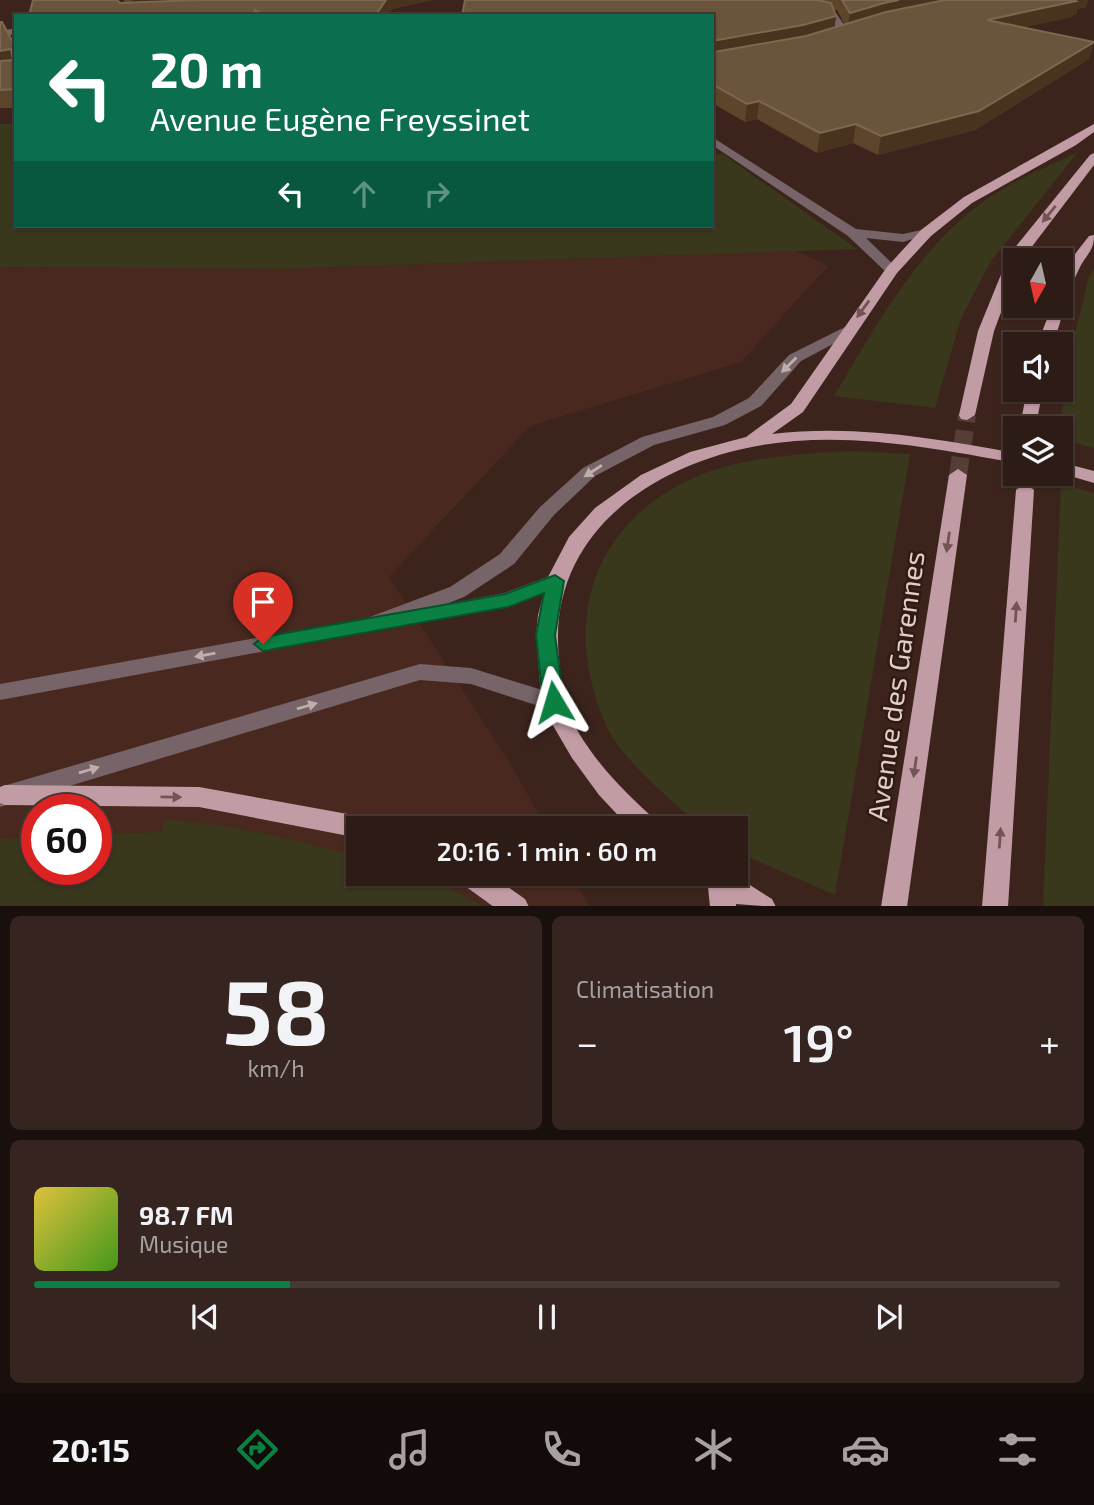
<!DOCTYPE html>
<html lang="fr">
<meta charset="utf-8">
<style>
body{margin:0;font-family:"Exo 2",sans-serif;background:#35241f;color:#f1f3f6;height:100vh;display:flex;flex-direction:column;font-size:26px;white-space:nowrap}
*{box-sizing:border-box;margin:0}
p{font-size:23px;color:#a7a1a1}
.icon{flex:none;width:38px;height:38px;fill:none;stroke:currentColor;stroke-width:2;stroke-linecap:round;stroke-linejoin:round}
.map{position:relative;height:906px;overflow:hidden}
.sheet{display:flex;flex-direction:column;gap:10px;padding:10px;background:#190f0c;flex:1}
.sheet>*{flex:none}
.hud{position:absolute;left:14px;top:14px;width:700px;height:214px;border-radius:0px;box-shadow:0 2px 5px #0004,0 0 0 2px #483935;background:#0b6e4f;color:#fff;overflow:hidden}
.needle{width:46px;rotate:188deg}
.buttons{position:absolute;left:1003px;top:248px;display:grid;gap:14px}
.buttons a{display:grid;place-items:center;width:70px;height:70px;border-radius:0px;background:#2d1b16;box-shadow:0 2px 5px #0004,0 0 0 2px #483935;font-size:35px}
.speed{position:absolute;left:21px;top:794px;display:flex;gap:14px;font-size:35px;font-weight:700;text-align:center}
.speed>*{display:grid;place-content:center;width:91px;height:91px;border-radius:50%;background:#2d1b16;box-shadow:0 2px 5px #0004,0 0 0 2px #483935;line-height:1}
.speed .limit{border:10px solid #d22;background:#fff;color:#111}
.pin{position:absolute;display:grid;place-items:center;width:60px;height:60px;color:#fff;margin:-72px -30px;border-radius:50% 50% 50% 0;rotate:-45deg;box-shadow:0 0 7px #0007}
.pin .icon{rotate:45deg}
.me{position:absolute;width:77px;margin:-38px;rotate:353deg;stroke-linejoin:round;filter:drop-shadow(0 0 5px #0008)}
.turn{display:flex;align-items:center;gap:24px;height:147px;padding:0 21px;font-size:32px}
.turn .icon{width:91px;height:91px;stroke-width:2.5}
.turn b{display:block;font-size:49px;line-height:60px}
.lanes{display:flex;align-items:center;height:66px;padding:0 21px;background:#0003;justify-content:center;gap:35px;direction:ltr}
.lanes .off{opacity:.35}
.big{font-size:52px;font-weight:600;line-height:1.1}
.sheet .widget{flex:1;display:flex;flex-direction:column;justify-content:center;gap:10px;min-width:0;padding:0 24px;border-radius:10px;background:#35241f}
.sheet .dial{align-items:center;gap:0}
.dial b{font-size:91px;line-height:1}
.song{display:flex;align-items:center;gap:21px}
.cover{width:84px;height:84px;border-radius:10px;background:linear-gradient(135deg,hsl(50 70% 55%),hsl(100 70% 35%))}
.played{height:7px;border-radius:4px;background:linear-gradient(90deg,#0b8043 25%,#483935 25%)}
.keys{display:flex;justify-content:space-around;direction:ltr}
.heat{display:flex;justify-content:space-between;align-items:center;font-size:38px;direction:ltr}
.sheet .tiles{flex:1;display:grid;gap:10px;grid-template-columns:1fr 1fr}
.widget:last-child{grid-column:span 2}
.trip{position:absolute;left:346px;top:816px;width:402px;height:70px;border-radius:0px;background:#2d1b16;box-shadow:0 2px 5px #0004,0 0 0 2px #483935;font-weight:600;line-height:70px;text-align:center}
.menu{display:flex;height:112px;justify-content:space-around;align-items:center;background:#120b09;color:#a7a1a1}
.menu .icon{width:49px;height:49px}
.menu .current{color:#0b8043}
.menu b{font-size:32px;color:#f1f3f6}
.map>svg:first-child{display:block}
.built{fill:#48281f;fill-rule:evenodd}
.green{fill:#39371c}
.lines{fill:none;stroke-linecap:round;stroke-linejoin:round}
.major-tunnel{stroke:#543e37;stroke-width:18;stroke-dasharray:18 9;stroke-linecap:butt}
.minor{fill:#766468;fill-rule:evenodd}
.major{fill:#c29ca5;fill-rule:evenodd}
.wall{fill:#5c452a;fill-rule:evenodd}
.shaded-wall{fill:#49321e}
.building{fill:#6a543b;stroke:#7c6751;stroke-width:2}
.oneway{fill:#735455}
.oneway2{fill:#c0aeac}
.route{fill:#0b8043;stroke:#07532c;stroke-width:2}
.labels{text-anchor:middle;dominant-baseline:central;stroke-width:5;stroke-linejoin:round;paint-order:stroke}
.near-street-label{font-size:28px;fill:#dfcec9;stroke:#321a13}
</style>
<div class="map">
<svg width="1094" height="907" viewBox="0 0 1094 907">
<rect width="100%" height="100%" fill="#3c241d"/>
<path class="built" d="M796,251L828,266L741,362L530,426L389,577L512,766L546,828H359V873H571L589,906L0,907V267L280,269ZM37,810H96V870H37Z"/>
<g class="green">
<path d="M0,124H16V226H712V153L724,155L857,249L280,269L0,267Z"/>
<path d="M1078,152L991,261L961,318L935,408L834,396C879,321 923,237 1001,190C1025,175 1052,165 1078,152Z"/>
<path d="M1094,269V448L1061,439L1059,429L1071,350L1089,276Z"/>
<path d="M852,451L910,454L835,895L737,852V828H703C676,805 623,760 608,729C559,624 591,521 700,475C748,456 802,454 852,451Z"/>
<path d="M1061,484L1094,493V906H1043Z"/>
<path d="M166,820C232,823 295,840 359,857V873H410L451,889L482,906H0V839L37,837V870H96V834L161,832Z"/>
</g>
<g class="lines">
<g class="major-tunnel">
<path d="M958,475L967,415"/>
<path d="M1025,490L1026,474"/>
</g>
<g class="minor">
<path d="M802,0H810L814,8L836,13L847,29L843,39L835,37L837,29L830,17L808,12Z"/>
<path d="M16,28V34L0,37V31Z"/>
<path d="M712,137L856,229L903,234L926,229L933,233L903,242L866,238L899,270L892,274L887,273L848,236L712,145Z"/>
<path d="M847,326L852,328L855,331L852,334L801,361L761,406L725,425L654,445L595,476L554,515L514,564L464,597L446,604L504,593L555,574L562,576L565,581L562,586L508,607L413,624L404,620L369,632L0,700V684L367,618L450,587L500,554L540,507L583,468L642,437L713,417L749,398L789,355Z"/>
<path d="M420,664L471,668L562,696L565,702L562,708L554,711L471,684L420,680L0,807V787Z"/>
</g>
<g class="major">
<path d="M1094,124V132L1076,145L972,203L931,236L897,273L803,412L772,434C854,424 935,438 1015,453V463C928,447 835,429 747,448C642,470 547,541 559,658C561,674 560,690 565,705C582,749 621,790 657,821L660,828H630L599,795L572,758L548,717L541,696L536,635L538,615L548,577L569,537L595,508L641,475L690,452L746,437L791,404L887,267L921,230L964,197Z"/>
<path d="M1094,153V165L1021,261H1015V275L994,331L975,415L967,420L961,419L959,415L978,331L1009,255L1090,155Z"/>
<path d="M1094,235C1094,250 1088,253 1081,265C1068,290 1062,318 1053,345H1037L1052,306H1060C1060,271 1068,263 1089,236Z"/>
<path d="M1027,390H1043L1035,429H1021L1020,426Z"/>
<path d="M1060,462L1094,471V483L1060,473Z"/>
<path d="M958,469L967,475L907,907H881L949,475Z"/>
<path d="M1025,484L1034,490L1008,907H982L1016,490Z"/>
<path d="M5,785L199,787L364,817L373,821L376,828H359V838L199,807L5,805L0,803V787Z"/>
<path d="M454,873H488L525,899L529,907H494L458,881Z"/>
<path d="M695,873H731L772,899L776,907L736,904V907H710L708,887L699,881Z"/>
</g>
</g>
<g class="wall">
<path d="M124,0H432L392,9L387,16H29L124,3Z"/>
<path d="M465,0H1088L1086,7L1077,9L1076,15H1073L1072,17L1024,27L1094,42L1089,59L975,130L878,155L853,143L817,153L757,119L745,122L712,103V16ZM833,10H837L845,25L834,28L836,16Z"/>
<path d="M0,22L16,48V108H0Z"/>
</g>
<g class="shaded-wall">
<path d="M132,0H203L134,10Z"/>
<path d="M386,0H432L392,9L387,16H375Z"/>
<path d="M899,0H980L847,29L850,13L884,3Z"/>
<path d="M1074,0H1088L1086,7L1077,9L1076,15H1073L1072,17L983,36L987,20Z"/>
<path d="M836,16L834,32L712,58V41Z"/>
<path d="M1094,42L1089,59L975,130L878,155L881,136Z"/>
<path d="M11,49L16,66L0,69V51Z"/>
<path d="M759,101L757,119L745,122L747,104Z"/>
<path d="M856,124L853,143L817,153L820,133Z"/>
</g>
<g class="building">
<path d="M33,0H117L120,3L198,0H386L375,16H266L255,10L254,16H29Z"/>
<path d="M465,0H817L831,3L836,16L803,25L712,41V16H462Z"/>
<path d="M842,0H899L884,3L850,13Z"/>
<path d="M945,0H1076H1074L1076,1L987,20L1094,42L979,111L881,136L856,124L820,133L759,101L747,104L712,84V45L714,52L806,36L886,12Z"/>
<path d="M0,22H2L16,48V89L0,90V61L13,60L11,49L0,51Z"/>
</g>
<defs><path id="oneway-solid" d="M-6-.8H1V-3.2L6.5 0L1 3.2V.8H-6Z" transform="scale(1.75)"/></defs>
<g class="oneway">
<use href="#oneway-solid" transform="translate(1049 214) rotate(129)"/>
<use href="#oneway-solid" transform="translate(863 309) rotate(126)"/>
<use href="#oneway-solid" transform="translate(948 542) rotate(98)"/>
<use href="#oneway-solid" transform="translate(1016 612) rotate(-86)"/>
<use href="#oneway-solid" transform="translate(915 767) rotate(98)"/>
<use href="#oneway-solid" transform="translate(171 797) rotate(1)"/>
<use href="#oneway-solid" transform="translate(1000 838) rotate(-86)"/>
</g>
<g class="oneway2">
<use href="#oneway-solid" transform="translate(789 365) rotate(135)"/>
<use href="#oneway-solid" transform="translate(593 471) rotate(147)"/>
<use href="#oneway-solid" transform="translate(205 655) rotate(170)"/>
<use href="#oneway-solid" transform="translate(307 706) rotate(-16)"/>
<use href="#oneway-solid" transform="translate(89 770) rotate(-16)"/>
</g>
<path class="route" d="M555,575L564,581L555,635L564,702L561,708H546L543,702L536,635L544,593L508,607L263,651L254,644L263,637L505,594Z"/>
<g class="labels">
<g class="near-street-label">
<text transform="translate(895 686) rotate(-82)">Avenue des Garennes</text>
</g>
</g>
</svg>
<div class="buttons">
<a><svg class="needle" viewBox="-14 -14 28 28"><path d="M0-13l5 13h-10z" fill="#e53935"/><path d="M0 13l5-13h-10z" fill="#a7a1a1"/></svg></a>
<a><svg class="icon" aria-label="sound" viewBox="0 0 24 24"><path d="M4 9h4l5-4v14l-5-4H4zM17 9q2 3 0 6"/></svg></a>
<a><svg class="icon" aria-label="layers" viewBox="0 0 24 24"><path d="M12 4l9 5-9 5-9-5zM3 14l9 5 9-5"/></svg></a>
</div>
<div class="speed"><div class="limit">60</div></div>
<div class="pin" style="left:263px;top:644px;background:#d93025"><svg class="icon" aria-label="arrive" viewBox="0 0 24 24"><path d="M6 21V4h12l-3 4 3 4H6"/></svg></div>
<svg class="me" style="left:554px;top:702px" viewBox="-20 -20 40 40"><path d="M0-17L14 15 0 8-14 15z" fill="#0b8043" stroke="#fff" stroke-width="4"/></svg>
<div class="trip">20:16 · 1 min · 60 m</div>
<div class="hud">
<div class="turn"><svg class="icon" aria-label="left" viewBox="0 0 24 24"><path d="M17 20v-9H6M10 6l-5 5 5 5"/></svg><div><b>20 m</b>Avenue Eugène Freyssinet</div></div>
<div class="lanes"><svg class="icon" aria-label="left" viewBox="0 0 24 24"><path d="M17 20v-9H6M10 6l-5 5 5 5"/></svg><svg class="icon off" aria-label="ahead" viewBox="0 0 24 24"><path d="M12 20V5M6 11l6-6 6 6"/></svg><svg class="icon off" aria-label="right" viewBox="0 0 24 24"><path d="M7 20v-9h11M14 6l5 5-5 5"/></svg></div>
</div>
</div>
<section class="sheet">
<div class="tiles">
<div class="widget dial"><b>58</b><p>km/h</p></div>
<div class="widget"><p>Climatisation</p>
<div class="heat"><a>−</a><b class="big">19°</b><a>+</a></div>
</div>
<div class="widget">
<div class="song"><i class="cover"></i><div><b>98.7 FM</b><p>Musique</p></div></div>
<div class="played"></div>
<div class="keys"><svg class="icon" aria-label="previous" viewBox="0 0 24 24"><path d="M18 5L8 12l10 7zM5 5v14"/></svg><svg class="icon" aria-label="pause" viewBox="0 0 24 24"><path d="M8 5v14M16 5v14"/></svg><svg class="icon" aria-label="next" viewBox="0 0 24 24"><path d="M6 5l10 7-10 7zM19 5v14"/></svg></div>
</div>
</div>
</section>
<nav class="menu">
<b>20:15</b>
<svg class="icon current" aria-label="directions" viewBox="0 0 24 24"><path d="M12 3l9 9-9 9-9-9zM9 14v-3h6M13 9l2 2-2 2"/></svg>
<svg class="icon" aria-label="music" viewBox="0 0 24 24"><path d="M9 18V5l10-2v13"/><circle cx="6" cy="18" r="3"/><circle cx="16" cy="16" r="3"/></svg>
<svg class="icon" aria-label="phone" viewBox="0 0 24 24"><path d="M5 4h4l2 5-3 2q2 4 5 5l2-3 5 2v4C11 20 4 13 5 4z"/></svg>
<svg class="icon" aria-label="climate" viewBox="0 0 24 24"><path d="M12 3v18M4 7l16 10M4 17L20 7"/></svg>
<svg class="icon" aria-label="car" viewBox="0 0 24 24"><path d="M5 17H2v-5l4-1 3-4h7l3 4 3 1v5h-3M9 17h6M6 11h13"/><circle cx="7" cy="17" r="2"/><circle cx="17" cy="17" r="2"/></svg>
<svg class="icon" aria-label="filters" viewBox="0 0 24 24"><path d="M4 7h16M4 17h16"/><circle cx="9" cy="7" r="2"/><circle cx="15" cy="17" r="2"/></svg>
</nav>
